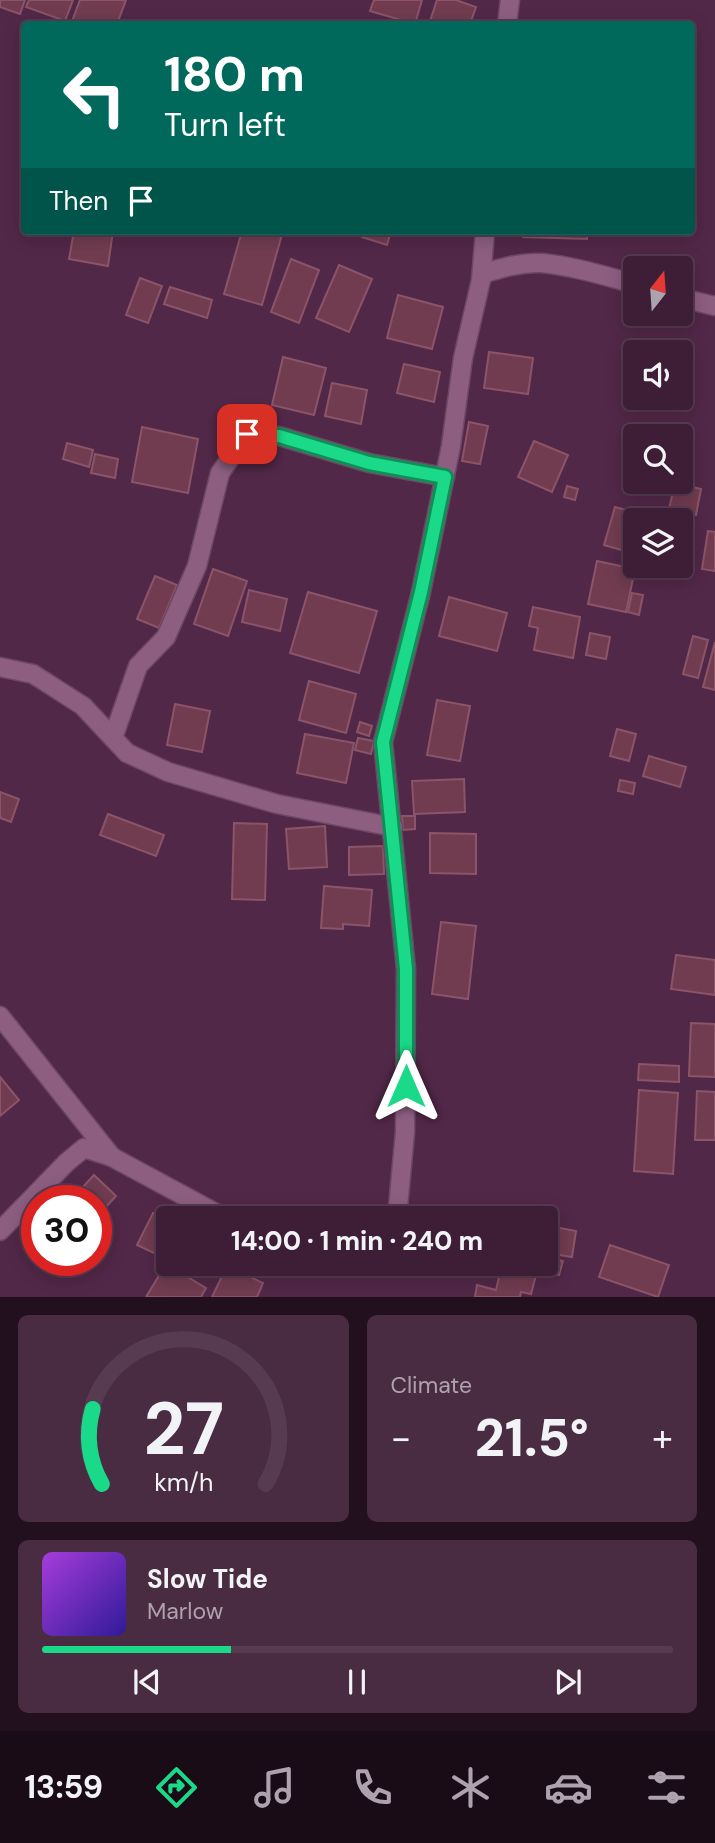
<!DOCTYPE html>
<meta charset="utf-8">
<style>
body{margin:0;font-family:"DM Sans",sans-serif;background:#492b42;color:#f1f3f6;height:100vh;display:flex;flex-direction:column;font-size:26px;white-space:nowrap}
*{box-sizing:border-box;margin:0}
p{font-size:23px;color:#ada2ad}
.icon{flex:none;width:38px;height:38px;fill:none;stroke:currentColor;stroke-width:2;stroke-linecap:round;stroke-linejoin:round}
.map{position:relative;height:1297px;overflow:hidden}
.details{display:flex;flex-direction:column;gap:18px;padding:18px;background:#22101e;flex:1}
.details>*{flex:none}
.banner{position:absolute;left:21px;top:21px;width:674px;height:214px;border-radius:7px;box-shadow:0 4px 18px #0003,0 0 0 2px #573c51;background:#00695c;color:#fff;overflow:hidden}
.needle{width:46px;rotate:17deg}
.fabs{position:absolute;left:623px;top:256px;display:grid;gap:14px}
.fabs a{display:grid;place-items:center;width:70px;height:70px;border-radius:7px;background:#3e1e36;box-shadow:0 4px 18px #0003,0 0 0 2px #573c51;font-size:35px}
.speed{position:absolute;left:21px;top:1185px;display:flex;gap:14px;font-size:35px;font-weight:700;text-align:center}
.speed>*{display:grid;place-content:center;width:91px;height:91px;border-radius:50%;background:#3e1e36;box-shadow:0 4px 18px #0003,0 0 0 2px #573c51;line-height:1}
.speed .limit{border:10px solid #d22;background:#fff;color:#111}
.pin{position:absolute;display:grid;place-items:center;width:60px;height:60px;color:#fff;margin:-30px;border-radius:14px;box-shadow:0 4px 10px #0006}
.me{position:absolute;width:77px;margin:-38px;rotate:0deg;stroke-linejoin:round;filter:drop-shadow(0 0 5px #0008)}
.turn{display:flex;align-items:center;gap:24px;height:147px;padding:0 28px;font-size:32px}
.turn .icon{width:91px;height:91px;stroke-width:2.5}
.turn b{display:block;font-size:49px;line-height:60px}
.then{display:flex;align-items:center;height:66px;padding:0 28px;background:#0003;gap:14px;font-size:26px}
.big{font-size:52px;font-weight:800;line-height:1.1}
.details .widget{flex:1;display:flex;flex-direction:column;justify-content:center;gap:10px;min-width:0;padding:0 24px;border-radius:10px;background:#492b42}
.details .dial{align-items:center;gap:0}
.dial svg{height:182px;overflow:visible;fill:none;stroke:#573c51;stroke-width:7;stroke-linecap:round;text-anchor:middle}
.dial text{fill:#f1f3f6;stroke:none}
.song{display:flex;align-items:center;gap:21px}
.cover{width:84px;height:84px;border-radius:10px;background:linear-gradient(135deg,hsl(280 70% 55%),hsl(250 70% 35%))}
.played{height:7px;border-radius:4px;background:linear-gradient(90deg,#1ad988 30%,#573c51 30%)}
.keys{display:flex;justify-content:space-around;direction:ltr}
.heat{display:flex;justify-content:space-between;align-items:center;font-size:38px;direction:ltr}
.details .tiles{flex:1;display:grid;gap:18px;grid-template-columns:1fr 1fr}
.widget:last-child{grid-column:span 2}
.trip{position:absolute;left:156px;top:1206px;width:402px;height:70px;border-radius:7px;background:#3e1e36;box-shadow:0 4px 18px #0003,0 0 0 2px #573c51;font-weight:800;line-height:70px;text-align:center}
.tabs{display:flex;height:112px;justify-content:space-around;align-items:center;background:#190c16;color:#ada2ad}
.tabs .icon{width:49px;height:49px}
.tabs .on{color:#1ad988}
.tabs b{font-size:32px;color:#f1f3f6}
.map>svg:first-child{display:block}
.building{fill:#713c50;stroke:#8b5468;stroke-width:2}
.lines{fill:none;stroke-linecap:round;stroke-linejoin:round}
.minor-casing{stroke:#6d4764;stroke-width:21}
.minor{stroke:#8d5e80;stroke-width:18}
.route-casing{stroke:#118d58;stroke-width:18}
.route{stroke:#1ad988;stroke-width:12}
</style>
<div class="map">
<svg width="715" height="1297" viewBox="0 0 715 1297">
<rect width="100%" height="100%" fill="#522848"/>
<g class="building">
<path d="M0,0H25L20,14L0,7Z"/>
<path d="M29,0H73L65,21L26,7Z"/>
<path d="M80,0H126L117,24H71Z"/>
<path d="M374,0H422L415,24L370,11Z"/>
<path d="M437,0H456L476,7L470,24H440L430,21Z"/>
<path d="M74,231H113L108,266L69,259Z"/>
<path d="M242,231H283L262,305L224,294Z"/>
<path d="M364,231H391L387,245L362,237Z"/>
<path d="M524,231H587V239L523,237Z"/>
<path d="M291,259L319,270L299,323L271,312Z"/>
<path d="M339,265L372,279L349,332L316,318Z"/>
<path d="M140,278L162,286L148,323L126,315Z"/>
<path d="M170,287L212,300L207,318L164,304Z"/>
<path d="M398,295L443,307L432,349L387,338Z"/>
<path d="M489,352L533,358L528,394L484,388Z"/>
<path d="M283,357L326,368L314,415L272,405Z"/>
<path d="M404,364L440,372L434,402L397,393Z"/>
<path d="M332,383L367,390L361,424L325,416Z"/>
<path d="M469,422L488,426L480,464L462,461Z"/>
<path d="M142,427L198,439L188,493L132,482Z"/>
<path d="M534,441L568,455L552,492L518,477Z"/>
<path d="M67,443L93,450L89,467L63,459Z"/>
<path d="M95,454L118,459L115,478L91,473Z"/>
<path d="M675,483L701,489L696,515L669,509Z"/>
<path d="M567,486L578,489L575,500L564,497Z"/>
<path d="M615,507L655,518L635,520V554L604,545Z"/>
<path d="M708,531L715,532V571L702,569Z"/>
<path d="M597,561L635,569L626,612L588,604Z"/>
<path d="M213,569L247,581L228,636L194,624Z"/>
<path d="M155,576L177,585L159,628L137,619Z"/>
<path d="M249,590L287,599L280,631L242,622Z"/>
<path d="M308,592L377,611L359,673L290,653Z"/>
<path d="M632,593L643,595L639,615L628,612Z"/>
<path d="M449,597L507,613L497,651L439,636Z"/>
<path d="M533,607L580,617L573,658L534,650L538,628L529,626Z"/>
<path d="M590,633L610,637L606,659L586,655Z"/>
<path d="M693,636L708,640L698,678L683,674Z"/>
<path d="M715,642V690L703,687Z"/>
<path d="M309,681L356,694L346,733L299,720Z"/>
<path d="M437,700L470,706L460,761L427,755Z"/>
<path d="M175,704L210,711L202,752L167,745Z"/>
<path d="M360,722L372,726L369,736L357,732Z"/>
<path d="M617,729L636,734L629,761L610,756Z"/>
<path d="M305,734L354,743L346,783L297,773Z"/>
<path d="M358,738L374,741L371,754L355,750Z"/>
<path d="M649,756L686,767L680,787L643,776Z"/>
<path d="M464,779L465,812L414,814L412,781Z"/>
<path d="M620,780L635,783L633,794L618,791Z"/>
<path d="M0,792L19,799L11,822L0,818Z"/>
<path d="M108,814L164,835L156,856L100,835Z"/>
<path d="M402,816H415V829L403,830Z"/>
<path d="M234,823L267,824L265,900L232,899Z"/>
<path d="M325,826L327,867L289,869L286,829Z"/>
<path d="M430,833L476,834V874L430,873Z"/>
<path d="M383,846L384,874L349,875V847Z"/>
<path d="M324,886L372,890L369,926L343,924V929L321,928Z"/>
<path d="M441,922L476,926L468,999L432,994Z"/>
<path d="M676,955L715,960V995L671,989Z"/>
<path d="M691,1023L715,1024V1077L689,1076Z"/>
<path d="M639,1064L679,1066V1082L638,1080Z"/>
<path d="M0,1077L19,1100L0,1116Z"/>
<path d="M639,1090L678,1093L673,1174L634,1171Z"/>
<path d="M697,1091L715,1092V1140H695Z"/>
<path d="M94,1175L116,1196L96,1218V1200H71Z"/>
<path d="M153,1213L168,1220V1230L156,1254L137,1245Z"/>
<path d="M549,1226L576,1231L572,1257L546,1253Z"/>
<path d="M610,1245L669,1265L658,1297L599,1277Z"/>
<path d="M546,1257L563,1261L559,1275L541,1271L543,1264H546Z"/>
<path d="M166,1264L206,1288L201,1297H146Z"/>
<path d="M502,1264H539L531,1294L521,1292L520,1297H475L477,1285L496,1290Z"/>
<path d="M227,1266L263,1283L257,1297H212Z"/>
</g>
<g class="lines">
<defs>
<g id="minor">
<path d="M507,24L510,0"/>
<path d="M482,274C501,268 521,262 542,263C573,266 605,276 635,284"/>
<path d="M681,298L715,306"/>
<path d="M0,667L33,674L83,706L127,753L168,772L277,804L393,827"/>
<path d="M113,738L138,666L166,637L197,566L220,473L247,434L279,436L369,463L445,477"/>
<path d="M0,1016L112,1157"/>
<path d="M397,1218L405,1132L406,969L383,742L421,592L451,446L463,358L481,280L485,231"/>
<path d="M0,1231L67,1162L84,1148L112,1157L225,1218"/>
</g>
</defs>
<use href="#minor" class="minor-casing"/>
<use href="#minor" class="minor"/>
</g>
<g class="lines">
<defs>
<path id="route" d="M247,434L279,436L369,463L445,477L421,592L383,742L406,969V1086"/>
</defs>
<use href="#route" class="route-casing"/>
<use href="#route" class="route"/>
</g>
</svg>
<div class="fabs">
<a><svg class="needle" viewBox="-14 -14 28 28"><path d="M0-13l5 13h-10z" fill="#e53935"/><path d="M0 13l5-13h-10z" fill="#ada2ad"/></svg></a>
<a><svg class="icon" aria-label="sound" viewBox="0 0 24 24"><path d="M4 9h4l5-4v14l-5-4H4zM17 9q2 3 0 6"/></svg></a>
<a><svg class="icon" aria-label="search" viewBox="0 0 24 24"><circle cx="10" cy="10" r="6"/><path d="M15 15l6 6"/></svg></a>
<a><svg class="icon" aria-label="layers" viewBox="0 0 24 24"><path d="M12 4l9 5-9 5-9-5zM3 14l9 5 9-5"/></svg></a>
</div>
<div class="speed"><div class="limit">30</div></div>
<div class="pin" style="left:247px;top:434px;background:#d93025"><svg class="icon" aria-label="arrive" viewBox="0 0 24 24"><path d="M6 21V4h12l-3 4 3 4H6"/></svg></div>
<svg class="me" style="left:406px;top:1086px" viewBox="-20 -20 40 40"><path d="M0-17L14 15 0 8-14 15z" fill="#1ad988" stroke="#fff" stroke-width="4"/></svg>
<div class="trip">14:00 · 1 min · 240 m</div>
<div class="banner">
<div class="turn"><svg class="icon" aria-label="left" viewBox="0 0 24 24"><path d="M17 20v-9H6M10 6l-5 5 5 5"/></svg><div><b>180 m</b>Turn left</div></div>
<div class="then">Then<svg class="icon" aria-label="arrive" viewBox="0 0 24 24"><path d="M6 21V4h12l-3 4 3 4H6"/></svg></div>
</div>
</div>
<section class="details">
<div class="tiles">
<div class="widget dial"><svg viewBox="0 0 100 80">
<path d="M14 69A42 42 0 1 1 86 69"/>
<path d="M14 69A42 42 0 0 1 10 36" stroke="#1ad988"/>
<text x="50" y="56" font-size="32" font-weight="700">27</text>
<text x="50" y="72" font-size="11">km/h</text>
</svg></div>
<div class="widget"><p>Climate</p>
<div class="heat"><a>−</a><b class="big">21.5°</b><a>+</a></div>
</div>
<div class="widget">
<div class="song"><i class="cover"></i><div><b>Slow Tide</b><p>Marlow</p></div></div>
<div class="played"></div>
<div class="keys"><svg class="icon" aria-label="previous" viewBox="0 0 24 24"><path d="M18 5L8 12l10 7zM5 5v14"/></svg><svg class="icon" aria-label="pause" viewBox="0 0 24 24"><path d="M8 5v14M16 5v14"/></svg><svg class="icon" aria-label="next" viewBox="0 0 24 24"><path d="M6 5l10 7-10 7zM19 5v14"/></svg></div>
</div>
</div>
</section>
<nav class="tabs">
<b>13:59</b>
<svg class="icon on" aria-label="directions" viewBox="0 0 24 24"><path d="M12 3l9 9-9 9-9-9zM9 14v-3h6M13 9l2 2-2 2"/></svg>
<svg class="icon" aria-label="music" viewBox="0 0 24 24"><path d="M9 18V5l10-2v13"/><circle cx="6" cy="18" r="3"/><circle cx="16" cy="16" r="3"/></svg>
<svg class="icon" aria-label="phone" viewBox="0 0 24 24"><path d="M5 4h4l2 5-3 2q2 4 5 5l2-3 5 2v4C11 20 4 13 5 4z"/></svg>
<svg class="icon" aria-label="climate" viewBox="0 0 24 24"><path d="M12 3v18M4 7l16 10M4 17L20 7"/></svg>
<svg class="icon" aria-label="car" viewBox="0 0 24 24"><path d="M5 17H2v-5l4-1 3-4h7l3 4 3 1v5h-3M9 17h6M6 11h13"/><circle cx="7" cy="17" r="2"/><circle cx="17" cy="17" r="2"/></svg>
<svg class="icon" aria-label="filters" viewBox="0 0 24 24"><path d="M4 7h16M4 17h16"/><circle cx="9" cy="7" r="2"/><circle cx="15" cy="17" r="2"/></svg>
</nav>
